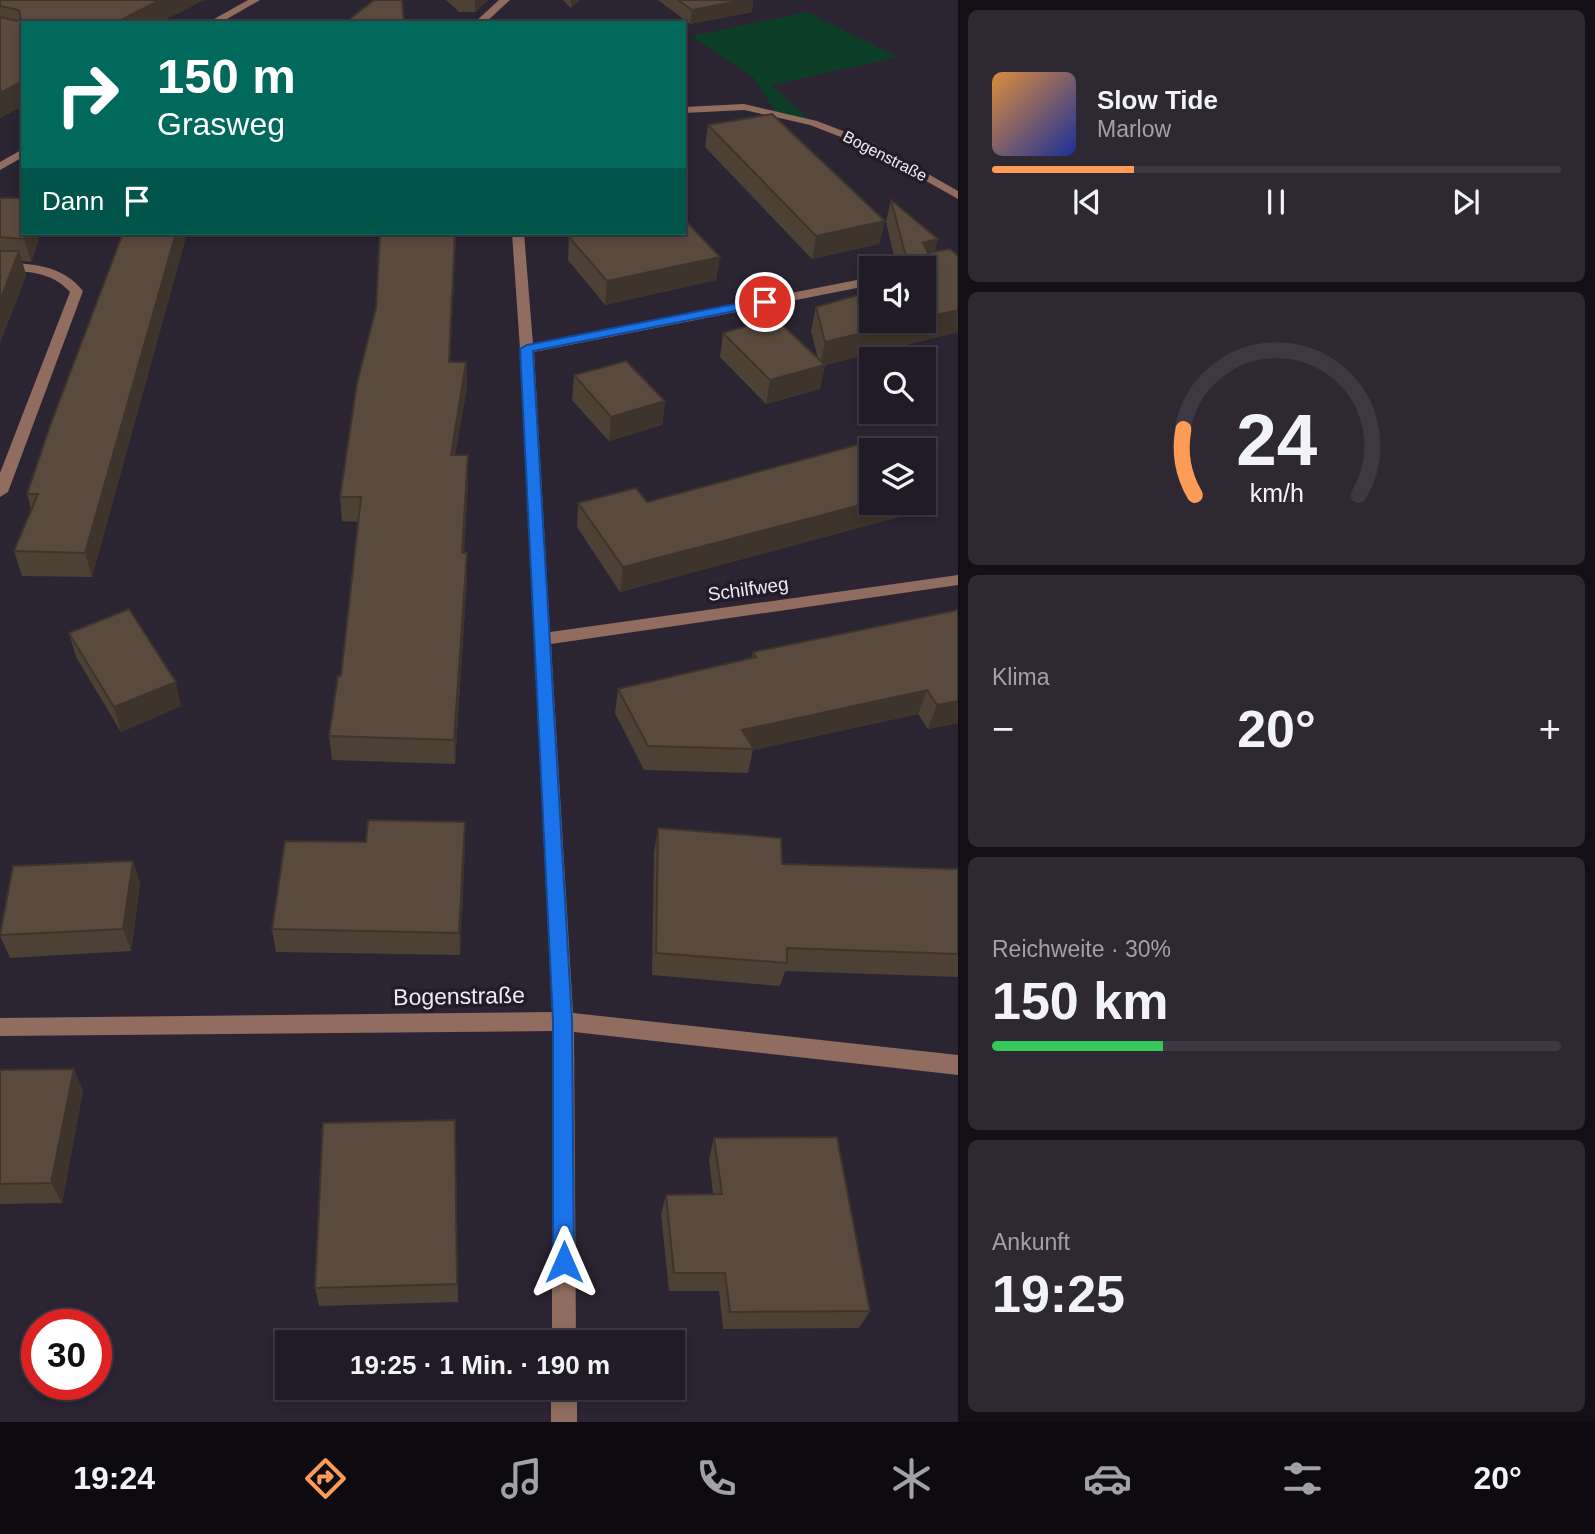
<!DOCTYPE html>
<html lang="de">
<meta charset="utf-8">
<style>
body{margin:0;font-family:Arial,sans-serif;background:#2d2832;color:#f1f3f6;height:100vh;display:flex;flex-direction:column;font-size:26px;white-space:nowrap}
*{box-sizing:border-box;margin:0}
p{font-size:23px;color:#a2a1a7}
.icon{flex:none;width:38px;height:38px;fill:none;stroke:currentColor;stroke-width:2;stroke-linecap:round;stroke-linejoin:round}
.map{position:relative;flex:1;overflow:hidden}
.panel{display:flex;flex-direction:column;gap:10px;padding:10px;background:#120f15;width:637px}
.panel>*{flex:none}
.guide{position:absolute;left:21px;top:21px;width:665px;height:214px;border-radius:0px;box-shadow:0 4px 10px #0003,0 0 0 2px #3d3943;background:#00695c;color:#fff;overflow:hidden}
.tools{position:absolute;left:859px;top:256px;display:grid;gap:14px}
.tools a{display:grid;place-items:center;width:77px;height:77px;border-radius:0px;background:#201b26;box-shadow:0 4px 10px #0003,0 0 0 2px #3d3943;font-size:35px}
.speed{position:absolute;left:21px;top:1309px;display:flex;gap:14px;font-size:35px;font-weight:700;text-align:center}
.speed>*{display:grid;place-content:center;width:91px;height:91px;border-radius:50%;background:#201b26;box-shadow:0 4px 10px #0003,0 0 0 2px #3d3943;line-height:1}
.speed .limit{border:10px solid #d22;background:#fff;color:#111}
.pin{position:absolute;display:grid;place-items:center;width:60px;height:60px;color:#fff;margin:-30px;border:4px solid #fff;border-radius:50%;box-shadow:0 2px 7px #0007}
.me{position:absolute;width:77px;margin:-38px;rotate:0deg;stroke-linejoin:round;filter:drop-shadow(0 0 5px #0008)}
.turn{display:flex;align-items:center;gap:24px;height:147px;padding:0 21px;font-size:32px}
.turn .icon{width:91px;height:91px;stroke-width:2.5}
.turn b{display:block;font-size:49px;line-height:60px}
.then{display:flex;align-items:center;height:66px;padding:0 21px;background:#0003;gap:14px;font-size:26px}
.big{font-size:52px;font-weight:800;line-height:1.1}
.panel .tile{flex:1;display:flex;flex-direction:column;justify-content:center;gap:10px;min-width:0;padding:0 24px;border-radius:10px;background:#2d2832}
.panel .dial{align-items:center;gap:0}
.dial svg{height:182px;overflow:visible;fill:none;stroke:#3d3943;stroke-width:7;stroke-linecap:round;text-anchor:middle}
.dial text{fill:#f1f3f6;stroke:none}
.song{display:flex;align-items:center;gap:21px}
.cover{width:84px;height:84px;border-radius:10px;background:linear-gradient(135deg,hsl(30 70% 55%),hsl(230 70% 35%))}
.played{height:7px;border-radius:4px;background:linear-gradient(90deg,#fe9c57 25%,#3d3943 25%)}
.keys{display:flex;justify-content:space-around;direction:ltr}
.heat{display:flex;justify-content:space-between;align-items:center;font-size:38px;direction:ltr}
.charge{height:10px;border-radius:5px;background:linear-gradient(90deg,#34c759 30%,#3d3943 0)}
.trip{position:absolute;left:275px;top:1330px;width:410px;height:70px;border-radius:0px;background:#201b26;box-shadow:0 4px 10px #0003,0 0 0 2px #3d3943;font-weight:800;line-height:70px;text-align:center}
.tab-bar{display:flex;height:112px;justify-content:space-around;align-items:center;background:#0d0b0f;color:#a2a1a7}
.tab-bar .icon{width:49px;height:49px}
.tab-bar .current{color:#fe9c57}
.tab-bar b{font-size:32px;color:#f1f3f6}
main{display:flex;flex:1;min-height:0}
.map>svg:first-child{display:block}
.green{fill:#0c3d27}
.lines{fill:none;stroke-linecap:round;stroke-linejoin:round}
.minor{fill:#906d5f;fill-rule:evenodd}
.wall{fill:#4d4035}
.shaded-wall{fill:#3f342b}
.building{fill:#5a4a3e;stroke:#3f342b;stroke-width:2}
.route{fill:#1a73e8;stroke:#114b97;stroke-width:2}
.labels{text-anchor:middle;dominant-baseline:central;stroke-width:7;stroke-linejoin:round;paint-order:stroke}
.far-street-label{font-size:16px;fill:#eeeaf4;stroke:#221b29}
.street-label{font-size:19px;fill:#eeeaf4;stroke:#221b29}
.near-street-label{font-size:23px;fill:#eeeaf4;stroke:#221b29}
</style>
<main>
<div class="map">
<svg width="958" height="1422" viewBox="0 0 958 1422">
<rect width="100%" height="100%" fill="#2b2433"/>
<path class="green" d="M807,12L898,57L771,85L813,123L777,114L754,78L691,36Z"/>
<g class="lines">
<g class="minor">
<path d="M248,0H260L220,23H207Z"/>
<path d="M499,0H510L485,23H474Z"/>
<path d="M744,104L817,121L872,142L958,191V199L864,146L810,125L744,110L684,113V107Z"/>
<path d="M23,149V157L0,170V162Z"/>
<path d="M512,233H524L533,344L872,277V285L534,352L550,632L958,575V585L551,644L573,1013L958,1055V1075L574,1032L576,1342H552V1031L0,1036V1018L552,1012L520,349Z"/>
<path d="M0,263C31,263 63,265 83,291L8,492L0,497V473L70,292C51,271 26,271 0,271Z"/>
<rect x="551" y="1388" width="26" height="34"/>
</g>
</g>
<g class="wall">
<path d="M0,0H204L159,23H23V106L0,118Z"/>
<path d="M446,0H488L475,12H459Z"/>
<path d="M563,0H580L571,8Z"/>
<path d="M658,0H753L752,12L690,24Z"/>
<path d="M708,125L885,221L879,244L812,259L705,147Z"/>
<path d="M0,198L23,233H41L31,262L22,261L26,275L0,343Z"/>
<path d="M891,200L935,252L958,332L825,365L820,389L766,404L720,357L723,333L818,359L811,331L816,307L872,320L924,268H897L886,222Z"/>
<path d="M123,233H187L92,577L22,576L14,551L31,509L27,494Z"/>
<path d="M380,233H456L450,362H466L467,387L455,455H468V480L464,553L467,577L455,764L332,760L329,736L341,676L359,522L342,521L340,497L376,308Z"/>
<path d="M582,233H684L720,257L716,280L605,305L568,260L569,237L583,234Z"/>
<path d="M574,375L665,401L662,425L609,441L572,400Z"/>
<path d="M647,502L914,513L620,592L577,527L578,503Z"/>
<path d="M958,610V723L928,729L918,714L753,750L748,773L644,770L615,713L618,689L752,658L753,652Z"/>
<path d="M69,633L181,706L121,732L76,657Z"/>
<path d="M658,828L782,864L958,869V977L785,971L780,986L652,975L654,852Z"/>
<path d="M465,846L460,955L276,952L272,929Z"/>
<path d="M133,861L140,884L131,951L10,958L0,936V931Z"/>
<path d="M0,1070L83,1090L62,1203L0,1204Z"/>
<path d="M455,1120L458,1302L319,1306L315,1288Z"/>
<path d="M714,1138L870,1311L859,1328L723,1329L719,1291H669L661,1214L666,1195L713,1194L709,1159Z"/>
</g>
<g class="shaded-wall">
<path d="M160,0H204L159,23H115Z"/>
<path d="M475,0H488L475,12Z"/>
<path d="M571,0H580L571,8Z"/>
<path d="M743,0H753L752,12L690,24L692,10Z"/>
<path d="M23,81V106L0,118V93Z"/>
<path d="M885,221L879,244L812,259L816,236Z"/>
<path d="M27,233H41L31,262L24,239Z"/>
<path d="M176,233H187L92,577L85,553Z"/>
<path d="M455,233H456L449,386V362Z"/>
<path d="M938,239L932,262L923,243Z"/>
<path d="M19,251L26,275L0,343V301Z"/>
<path d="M720,257L716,280L605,305L607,281Z"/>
<path d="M958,310V332L820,366L825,342L916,320H924V318Z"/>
<path d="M466,362L467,387L451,480V455Z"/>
<path d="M825,365L820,389L766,404L770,380Z"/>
<path d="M665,401L662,425L609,441L611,417Z"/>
<path d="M468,455V480L463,577L462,553Z"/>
<path d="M872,502H918L914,513L620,592L623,567Z"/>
<path d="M467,553V577L455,764L454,740Z"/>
<path d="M176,682L181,706L121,732L114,707Z"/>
<path d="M927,690L918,714L753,750L742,730Z"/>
<path d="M958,701V723L928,729L937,705Z"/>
<path d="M465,822V846L460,955L459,933Z"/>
<path d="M133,861L140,884L131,951L123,929Z"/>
<path d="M74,1069L83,1090L62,1203L51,1183Z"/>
</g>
<g class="building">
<path d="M0,0H160L115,23H23V81L0,93V17L17,21L21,18L19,10L0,6Z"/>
<path d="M374,0H402L404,23H345Z"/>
<path d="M678,0H743L692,10Z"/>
<path d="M772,114L885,221L816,236L708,125Z"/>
<path d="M0,198H23V233H27L24,239L0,237Z"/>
<path d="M891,200L938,239L923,243L928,253L950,249L958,256V310L924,318V268H909Z"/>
<path d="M684,219L720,257L607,281L569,237L589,233H684Z"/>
<path d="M123,233H176L85,553L14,551L38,494H27L50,426Z"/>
<path d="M380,233H455L449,362H466L451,455H468L462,553H467L454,740L329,736L338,676H341L361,497H340L357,383L376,308Z"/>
<path d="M0,251H19L0,301Z"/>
<path d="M872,291V320H916L825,342L816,307Z"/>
<path d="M775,318L825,365L770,380L723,333Z"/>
<path d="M626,361L665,401L611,417L574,375Z"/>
<path d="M875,440L884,450H872V502L623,567L578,503L636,488L647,502Z"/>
<path d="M129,609L176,682L114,707L69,633Z"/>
<path d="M958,610V701L937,705L927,690L742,730L754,749L648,746L618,689L756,657L753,652Z"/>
<path d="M368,820L465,822L459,933L272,929L285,841L366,842Z"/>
<path d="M658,828L781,838L782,864L958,869V954L787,948V963L656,953Z"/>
<path d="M133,861L123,929L0,935L13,866Z"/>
<path d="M74,1069L51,1183L0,1184V1070Z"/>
<path d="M455,1120L457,1284L315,1288L323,1123Z"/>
<path d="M837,1137L870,1311L730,1312L725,1273H674L666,1195L722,1194L714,1138Z"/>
</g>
<path class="route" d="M765,298L770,299V304L533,351L572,1021L574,1262L571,1270L564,1273L556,1270L553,1262V1021L520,349L527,345Z"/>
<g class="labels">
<g class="far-street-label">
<text transform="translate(885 156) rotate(27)">Bogenstraße</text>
</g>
<g class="street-label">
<text transform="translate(748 589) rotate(-8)">Schilfweg</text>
</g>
<g class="near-street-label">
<text transform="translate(459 996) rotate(-1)">Bogenstraße</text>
</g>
</g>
</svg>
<div class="tools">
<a><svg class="icon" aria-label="sound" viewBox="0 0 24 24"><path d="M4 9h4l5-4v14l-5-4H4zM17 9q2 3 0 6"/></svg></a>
<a><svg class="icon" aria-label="search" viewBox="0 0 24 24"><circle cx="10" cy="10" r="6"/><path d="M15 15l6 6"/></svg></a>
<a><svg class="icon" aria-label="layers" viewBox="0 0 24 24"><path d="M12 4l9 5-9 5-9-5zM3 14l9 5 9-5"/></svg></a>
</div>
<div class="speed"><div class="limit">30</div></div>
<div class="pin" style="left:765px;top:302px;background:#d93025"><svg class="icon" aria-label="arrive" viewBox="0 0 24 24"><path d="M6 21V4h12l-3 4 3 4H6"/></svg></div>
<svg class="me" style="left:564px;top:1262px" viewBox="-20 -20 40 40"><path d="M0-17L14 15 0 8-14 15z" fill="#1a73e8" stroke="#fff" stroke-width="4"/></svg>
<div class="trip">19:25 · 1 Min. · 190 m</div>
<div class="guide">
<div class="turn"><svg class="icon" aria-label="right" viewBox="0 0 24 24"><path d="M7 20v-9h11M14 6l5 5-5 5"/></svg><div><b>150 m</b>Grasweg</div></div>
<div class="then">Dann<svg class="icon" aria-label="arrive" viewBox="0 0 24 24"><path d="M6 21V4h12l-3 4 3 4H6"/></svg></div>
</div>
</div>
<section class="panel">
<div class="tile">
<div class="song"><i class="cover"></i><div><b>Slow Tide</b><p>Marlow</p></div></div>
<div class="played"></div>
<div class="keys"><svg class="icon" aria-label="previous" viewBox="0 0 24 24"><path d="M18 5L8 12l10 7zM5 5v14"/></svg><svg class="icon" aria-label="pause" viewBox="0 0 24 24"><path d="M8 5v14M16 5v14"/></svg><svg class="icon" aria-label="next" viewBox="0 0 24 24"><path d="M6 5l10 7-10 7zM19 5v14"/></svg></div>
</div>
<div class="tile dial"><svg viewBox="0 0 100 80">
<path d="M14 69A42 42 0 1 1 86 69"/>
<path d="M14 69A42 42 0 0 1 9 40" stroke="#fe9c57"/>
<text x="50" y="56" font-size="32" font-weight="700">24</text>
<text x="50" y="72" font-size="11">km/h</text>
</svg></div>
<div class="tile"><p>Klima</p>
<div class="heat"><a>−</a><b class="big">20°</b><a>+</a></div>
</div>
<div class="tile"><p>Reichweite · 30%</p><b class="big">150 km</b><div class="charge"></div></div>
<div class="tile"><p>Ankunft</p><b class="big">19:25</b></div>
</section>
</main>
<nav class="tab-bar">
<b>19:24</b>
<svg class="icon current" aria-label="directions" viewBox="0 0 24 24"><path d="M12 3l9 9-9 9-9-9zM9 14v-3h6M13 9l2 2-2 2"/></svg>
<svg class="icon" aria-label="music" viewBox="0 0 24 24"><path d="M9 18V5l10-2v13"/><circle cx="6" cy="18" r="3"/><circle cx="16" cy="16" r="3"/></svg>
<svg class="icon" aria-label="phone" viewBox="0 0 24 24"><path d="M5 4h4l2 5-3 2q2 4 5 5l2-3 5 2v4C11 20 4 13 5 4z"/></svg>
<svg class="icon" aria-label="climate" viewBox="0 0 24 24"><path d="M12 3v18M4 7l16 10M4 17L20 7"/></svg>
<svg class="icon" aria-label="car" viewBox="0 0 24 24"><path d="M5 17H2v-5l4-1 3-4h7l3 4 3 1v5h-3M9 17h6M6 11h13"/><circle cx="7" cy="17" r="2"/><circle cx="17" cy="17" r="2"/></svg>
<svg class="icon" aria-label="filters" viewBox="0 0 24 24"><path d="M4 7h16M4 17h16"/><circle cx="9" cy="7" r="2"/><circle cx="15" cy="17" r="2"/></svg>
<b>20°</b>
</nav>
